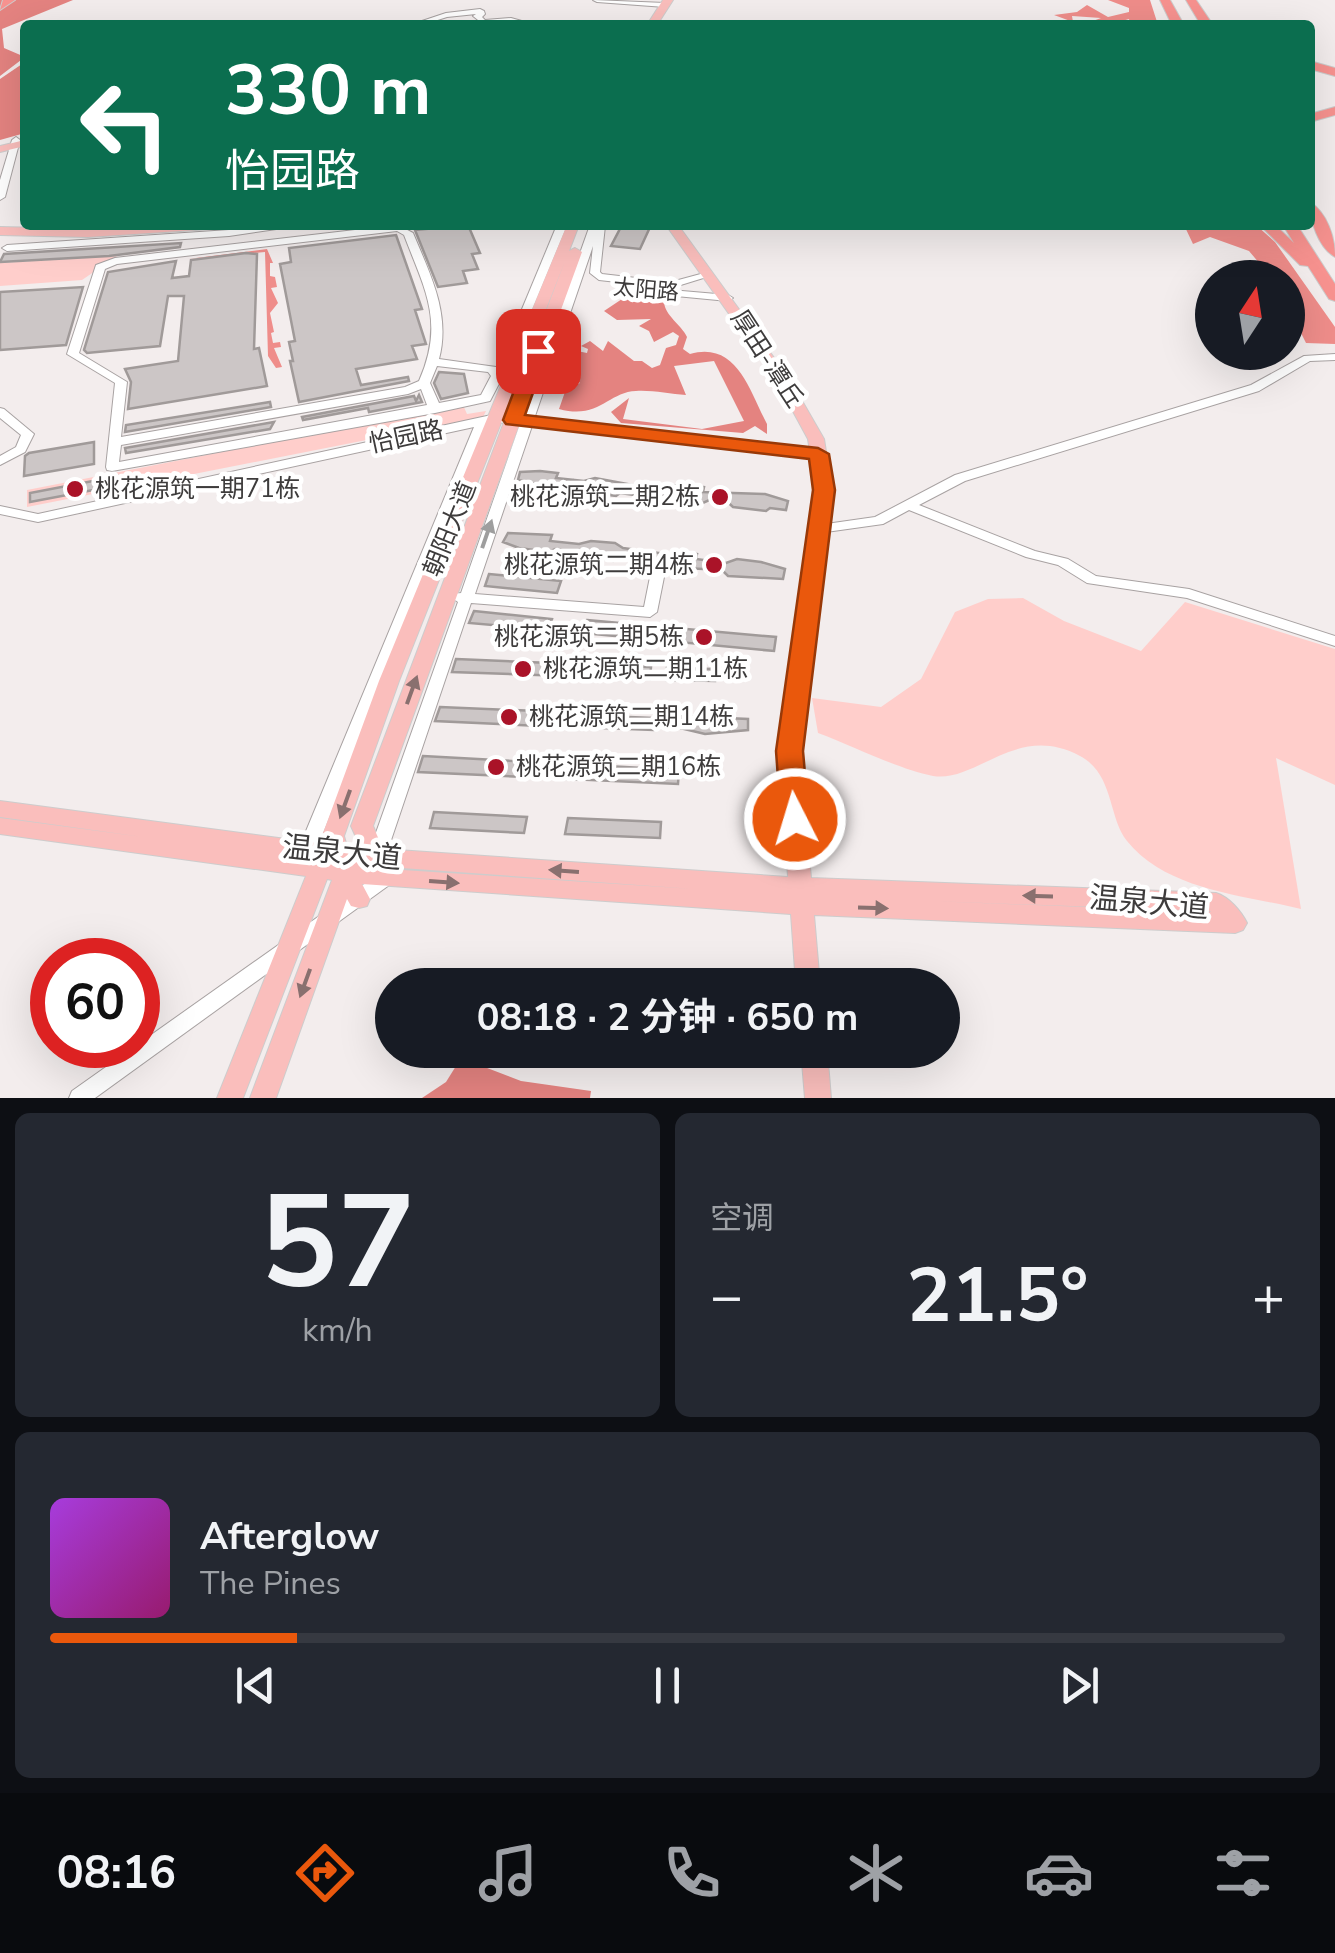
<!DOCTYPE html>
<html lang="zh">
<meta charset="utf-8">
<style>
body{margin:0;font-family:"Nunito Sans","Noto Sans SC",sans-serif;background:#242831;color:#f1f3f6;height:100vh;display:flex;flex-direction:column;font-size:38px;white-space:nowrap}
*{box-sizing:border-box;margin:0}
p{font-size:32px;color:#9ea1a6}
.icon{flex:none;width:55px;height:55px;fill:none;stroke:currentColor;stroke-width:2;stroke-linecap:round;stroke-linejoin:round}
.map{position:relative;height:1098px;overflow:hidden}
.side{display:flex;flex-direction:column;gap:15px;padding:15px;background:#0d0f14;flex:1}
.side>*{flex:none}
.guide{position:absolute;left:20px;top:20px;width:1295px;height:210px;border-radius:10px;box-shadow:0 10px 40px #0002;background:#0b6e4f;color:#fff;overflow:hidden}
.needle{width:65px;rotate:12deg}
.controls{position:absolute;left:1195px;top:260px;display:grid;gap:20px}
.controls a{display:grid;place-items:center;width:110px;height:110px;border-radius:50%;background:#171b24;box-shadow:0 10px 40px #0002;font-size:50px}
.speed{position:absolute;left:30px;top:938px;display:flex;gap:20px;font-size:50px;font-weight:700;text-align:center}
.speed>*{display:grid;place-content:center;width:130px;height:130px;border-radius:50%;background:#171b24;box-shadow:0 10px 40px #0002;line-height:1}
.speed .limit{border:15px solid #d22;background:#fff;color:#111}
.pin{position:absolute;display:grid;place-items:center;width:85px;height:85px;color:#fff;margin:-42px;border-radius:20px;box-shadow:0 5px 15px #0006}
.me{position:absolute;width:110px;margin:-55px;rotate:355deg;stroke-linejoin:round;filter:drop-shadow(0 0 8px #0008)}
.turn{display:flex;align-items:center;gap:35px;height:210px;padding:0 40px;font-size:45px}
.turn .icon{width:130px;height:130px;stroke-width:2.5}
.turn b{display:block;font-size:70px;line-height:85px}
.big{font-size:75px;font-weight:700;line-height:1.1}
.side .card{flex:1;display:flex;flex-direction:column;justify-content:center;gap:15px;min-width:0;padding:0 35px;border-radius:15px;background:#242831}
.side .dial{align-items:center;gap:0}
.dial b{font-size:130px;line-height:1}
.song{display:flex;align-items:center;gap:30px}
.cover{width:120px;height:120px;border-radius:15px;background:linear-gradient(135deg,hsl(280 70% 55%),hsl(320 70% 35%))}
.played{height:10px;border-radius:5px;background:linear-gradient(90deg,#ea580c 20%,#363941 20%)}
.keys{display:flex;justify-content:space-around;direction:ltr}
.heat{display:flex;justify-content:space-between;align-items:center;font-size:55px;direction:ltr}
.side .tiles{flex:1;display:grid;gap:15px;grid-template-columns:1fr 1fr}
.card:last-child{grid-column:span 2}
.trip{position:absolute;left:375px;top:968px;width:585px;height:100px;border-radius:50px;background:#171b24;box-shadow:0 10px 40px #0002;font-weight:700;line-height:100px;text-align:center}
.dock{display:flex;height:160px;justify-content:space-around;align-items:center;background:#090b0e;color:#9ea1a6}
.dock .icon{width:70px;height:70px}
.dock .on{color:#ea580c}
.dock b{font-size:45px;color:#f1f3f6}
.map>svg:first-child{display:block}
.green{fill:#ffcecb}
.forest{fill:#ef8d8a}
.water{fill:#e48380}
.building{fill:#ccc6c6;stroke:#a09a99;stroke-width:2.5}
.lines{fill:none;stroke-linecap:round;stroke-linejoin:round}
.minor-casing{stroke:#a8a2a2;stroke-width:2}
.major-casing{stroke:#cdcccc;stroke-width:2}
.highway-casing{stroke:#cdcccc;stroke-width:2}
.minor{fill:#fff;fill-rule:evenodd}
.major{fill:#fabebc;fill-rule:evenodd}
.highway{fill:#f7928f;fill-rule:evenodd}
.oneway{fill:#9e9e9e}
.oneway2{fill:#89706f}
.route{fill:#ea580c;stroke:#983908;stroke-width:2.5}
.poi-dot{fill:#aa1328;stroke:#fff;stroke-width:4}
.labels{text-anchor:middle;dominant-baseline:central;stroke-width:9;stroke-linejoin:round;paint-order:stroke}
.far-street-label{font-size:22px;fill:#3e3c3c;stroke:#fff}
.street-label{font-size:25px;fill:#3e3c3c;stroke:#fff}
.poi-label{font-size:25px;fill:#3e3c3c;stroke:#fff;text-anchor:start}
.near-street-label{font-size:30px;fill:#3e3c3c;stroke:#fff}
</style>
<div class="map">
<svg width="1335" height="1098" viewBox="0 0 1335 1098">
<rect width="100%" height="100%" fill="#f3eded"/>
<g class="green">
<path d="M117,256L82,280L0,286V263Z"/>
<path d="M463,405L467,414L486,411L483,417L27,507V490Z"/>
<path d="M1023,598L1064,621L1141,651L1185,602L1335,649V785L1276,758L1301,909C1243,895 1166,890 1127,841C1108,817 1114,774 1080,756C1016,722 977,783 933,776C898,769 853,746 818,733L812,698L881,707L921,679L955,612L988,599Z"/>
</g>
<g class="forest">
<path d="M1108,0H1150L1158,25H1130L1129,19L1108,25H1082L1101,18L1072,16L1073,22L1054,15L1077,12L1087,5L1108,17L1129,12V8Z"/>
<path d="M1184,225H1256L1275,242L1335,327V344L1306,343L1288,307V278L1271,277L1249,251L1210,237L1193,244Z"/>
<path d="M267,249L273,263H270V276L275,277L277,287L271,288L278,303L270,313L274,332L271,333L273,343L280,342L281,347L274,348L282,367L276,368L268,356L265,252L188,259Z"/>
</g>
<g class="water">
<path d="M0,0H73L2,29L4,48L25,57L0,76Z"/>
<path d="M25,62V133L0,140V79Z"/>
<path d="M631,293L664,302C665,316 681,324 687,337L683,349L690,354C737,341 749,390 767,424V434L755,426L743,433L621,423L611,412L629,398L623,419L702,429L744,421L714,361L674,366L686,395C670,394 652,390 636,391C608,392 599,420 559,409L566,389L580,383L563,367L568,360L579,358V354H570L572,350L587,353L588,349L581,346L590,341L603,351L608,341L634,361H642L652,368L660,365L666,348L676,345L679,336L673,332L654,342L649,331L639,326L651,319L617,320L604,311Z"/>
<path d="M461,1058L521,1081L591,1091L590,1098H422L446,1082Z"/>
</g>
<g class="building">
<path d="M468,225L480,253L472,254L478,269L463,271L467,283L438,287L415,230Z"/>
<path d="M622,225H651L640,249L611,246Z"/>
<path d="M396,235L422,309L415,310L426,344L412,346L417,359L356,369L361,385L408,377L409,381L299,402L290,361H293L289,342L295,341L280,264L291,262L289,248Z"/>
<path d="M181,243L180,247L109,256L0,262L4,254Z"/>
<path d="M246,253L257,254L254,349L259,348L267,386L128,409L131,382L125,369L178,361L184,296H168L160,346L87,353L84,350L108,272L176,261L172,278L189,276L191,260Z"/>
<path d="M83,287L66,345L0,350V292Z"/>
<path d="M439,372L464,374L468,393L441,399L434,383Z"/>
<path d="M419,395L422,402L369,412L368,408L303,420L302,417L414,396L416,401Z"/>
<path d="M270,402L271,407L125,432L126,425Z"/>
<path d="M274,422L270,429L126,453L125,448Z"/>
<path d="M94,442V464L24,476L25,456L29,453Z"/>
<path d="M540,471L558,473L556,478L584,481L595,478L638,486L635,495L620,493L616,496L584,492L573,480L555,488L518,480L520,472Z"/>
<path d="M119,476L120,485L30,502V493Z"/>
<path d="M685,485L704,487L703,492L765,494L788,501L786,510L770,508L766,511L733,507L720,495L703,503L659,494L662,486Z"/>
<path d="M508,533L552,535L550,541L579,544L591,541L615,543L623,548L673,555L677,551L697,554L696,559L726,563L737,559L761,562L785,569L783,579L728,576L722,570L665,567L634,559L617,557L613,561L555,549L549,552L519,548L503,542Z"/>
<path d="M489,574L561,581L557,593L485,586Z"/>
<path d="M474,611L552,619L549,630L469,623Z"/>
<path d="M587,620L776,637L774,651L582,633Z"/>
<path d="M456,659L651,667L650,679L452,672Z"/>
<path d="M667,668L715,669V681L667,680Z"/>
<path d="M440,707L585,713L583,728L435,721Z"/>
<path d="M604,716L653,718V730L603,728Z"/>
<path d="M681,716L748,719V730L705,734L680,728Z"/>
<path d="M423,756L679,770L678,784L418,772Z"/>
<path d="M434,812L527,817L524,833L430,828Z"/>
<path d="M568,818L661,822L660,838L565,834Z"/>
</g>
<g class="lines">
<defs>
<g id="minor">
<path d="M593,0L665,3L669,5L665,7L597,2Z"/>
<path d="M480,9L484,11L485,14L482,17L485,20L511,18L536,25L511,22L483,24L473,16L476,14L447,17L422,25H410L446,13Z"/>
<path d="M16,137L20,140L5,197L0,200V180L12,140Z"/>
<path d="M263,225H288L283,228L229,236L7,251L2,248L7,245L229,230Z"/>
<path d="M398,225L413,233C430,274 451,314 439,359L496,367L503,376L490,401L435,413L112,471L107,470L106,467L115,383L67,354L96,265L115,258ZM397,231L404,235C425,290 445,322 419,381L405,387L121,437L127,382L79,353L105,269L117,264ZM437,366L488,372L491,376L481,395L439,403L430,383ZM421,389L427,405L119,462L121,445L408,394Z"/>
<path d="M557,225H567L530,314L529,316H521L520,314Z"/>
<path d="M590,225L605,226L600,272L602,274L671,282L708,272L713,275L671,288L599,280L590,273L593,246L534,419L818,450L824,454L818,458L532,426L475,594L644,607L651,572L658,568L665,572L657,612L650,617L471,603L385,858L382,863L376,865L370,863L367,858L458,602L451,597L453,594L461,593L520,424L496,422L487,424L312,860L309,865L303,867L297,865L294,860L474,427L38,522L0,514V506L38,514L496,414L522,417Z"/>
<path d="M659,289L728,295L733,298L728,301L655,294V290Z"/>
<path d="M1335,354V360L1310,361L1259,391L965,481L919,505L1035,551L1068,559L1096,576L1189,589L1335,636V646L1187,598L1087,583L1058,565L1026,557L909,510L883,524L819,533L812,529L819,525L875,517L955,475L1251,385L1304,356Z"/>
<path d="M0,408L4,409L34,434L25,452L0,465V456L16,447L21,435L0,418Z"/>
<path d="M386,871L392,873L395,878L392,883L95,1098H69L72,1091L380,873Z"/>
</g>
<g id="major">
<path d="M663,0H673L657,25H647Z"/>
<path d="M25,140V146L0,152V146Z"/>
<path d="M152,225H217L211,229L88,237L0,235V227L88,229Z"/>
<path d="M567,225H579L569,251L575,248L582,252L373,826L383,849L788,877L780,751L816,490L808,439L776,380L666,225H678L790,380L824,439L832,490L800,751L811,878L1216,893C1229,897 1241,911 1247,923L1243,930L1235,933L814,915L820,985H796L791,914L362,884L370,899L367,906L359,908L351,906L347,899L276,1098H250L332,880L327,879L243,1098H217L306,876L0,834V818L143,837L0,817V801L324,844L322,836L379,681ZM565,261L351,826L361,848L347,847L344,836L399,681ZM388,867L694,889L387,869ZM930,901L1210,911L1211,912Z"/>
<path d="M801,1050H827L831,1098H805Z"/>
</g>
<g id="highway">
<path d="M3,0H15L0,10Z"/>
<path d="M1160,0H1170L1184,25H1172Z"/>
<path d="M1186,0H1196L1213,25H1201Z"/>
<path d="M1310,61L1335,68V76L1310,69Z"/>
<path d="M1335,107V115L1310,122V114Z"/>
<path d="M1310,202C1327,213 1335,237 1335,257C1318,247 1310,221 1310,202Z"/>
<path d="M1260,225H1275L1294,243L1283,225H1297L1335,284V301L1329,299L1308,266L1300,265Z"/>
</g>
</defs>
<use href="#minor" class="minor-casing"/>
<use href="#major" class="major-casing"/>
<use href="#highway" class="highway-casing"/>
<use href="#minor" class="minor"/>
<use href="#major" class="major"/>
<use href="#highway" class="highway"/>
</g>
<defs><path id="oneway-solid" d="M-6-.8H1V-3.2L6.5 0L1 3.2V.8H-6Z" transform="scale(2.5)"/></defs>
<use class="oneway" href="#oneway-solid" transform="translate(487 534) rotate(-71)"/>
<g class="oneway2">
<use href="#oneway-solid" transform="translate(412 690) rotate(-70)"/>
<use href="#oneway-solid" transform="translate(345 804) rotate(110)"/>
<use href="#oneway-solid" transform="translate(564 871) rotate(-176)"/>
<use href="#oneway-solid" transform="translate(444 882) rotate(4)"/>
<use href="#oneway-solid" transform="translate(1038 896) rotate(-178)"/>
<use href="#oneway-solid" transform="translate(873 908) rotate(2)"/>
<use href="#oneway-solid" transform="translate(305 983) rotate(110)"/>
</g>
<path class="route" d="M538,346L548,351L525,415L818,448L829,454L835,490L803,751L809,819L805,827L795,830L785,827L781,819L776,751L813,490L809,459L506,424L503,420L529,351Z"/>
<g class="poi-dot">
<circle cx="75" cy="489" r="10"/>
<circle cx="720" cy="497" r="10"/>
<circle cx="714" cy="565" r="10"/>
<circle cx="704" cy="637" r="10"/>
<circle cx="523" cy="669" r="10"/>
<circle cx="509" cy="717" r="10"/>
<circle cx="496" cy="767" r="10"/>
</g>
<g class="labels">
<g class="far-street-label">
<text transform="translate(646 290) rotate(5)">太阳路</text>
</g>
<g class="street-label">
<text transform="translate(767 359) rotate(57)">厚田-潭丘</text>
<text transform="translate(406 437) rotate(-12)">怡园路</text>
<text transform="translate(450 529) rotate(-68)">朝阳大道</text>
</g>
<g class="poi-label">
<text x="95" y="489">桃花源筑一期71栋</text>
<text x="700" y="497" text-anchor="end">桃花源筑二期2栋</text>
<text x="694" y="565" text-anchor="end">桃花源筑二期4栋</text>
<text x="684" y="637" text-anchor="end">桃花源筑二期5栋</text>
<text x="543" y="669">桃花源筑二期11栋</text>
<text x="529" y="717">桃花源筑二期14栋</text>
<text x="516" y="767">桃花源筑二期16栋</text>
</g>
<g class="near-street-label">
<text transform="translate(342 853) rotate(6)">温泉大道</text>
<text transform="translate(1149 903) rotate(5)">温泉大道</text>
</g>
</g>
</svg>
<div class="controls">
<a><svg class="needle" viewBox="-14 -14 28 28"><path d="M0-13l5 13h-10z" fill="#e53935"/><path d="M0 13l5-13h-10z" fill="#9ea1a6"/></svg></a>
</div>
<div class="speed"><div class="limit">60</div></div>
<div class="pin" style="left:538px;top:351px;background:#d93025"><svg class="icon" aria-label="arrive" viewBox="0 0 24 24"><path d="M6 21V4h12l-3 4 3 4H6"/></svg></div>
<svg class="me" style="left:795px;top:819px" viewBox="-20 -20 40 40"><circle r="17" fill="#ea580c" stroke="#fff" stroke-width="3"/><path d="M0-11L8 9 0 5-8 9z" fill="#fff"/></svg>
<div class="trip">08:18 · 2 分钟 · 650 m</div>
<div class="guide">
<div class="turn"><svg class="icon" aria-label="left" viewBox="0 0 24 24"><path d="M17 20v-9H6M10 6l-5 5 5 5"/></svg><div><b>330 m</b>怡园路</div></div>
</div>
</div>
<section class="side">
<div class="tiles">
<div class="card dial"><b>57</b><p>km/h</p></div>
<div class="card"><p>空调</p>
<div class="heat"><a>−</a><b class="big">21.5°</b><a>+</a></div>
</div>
<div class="card">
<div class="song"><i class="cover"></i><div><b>Afterglow</b><p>The Pines</p></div></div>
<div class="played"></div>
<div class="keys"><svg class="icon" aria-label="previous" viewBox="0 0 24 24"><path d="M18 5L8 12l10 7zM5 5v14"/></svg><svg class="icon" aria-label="pause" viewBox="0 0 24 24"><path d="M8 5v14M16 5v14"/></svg><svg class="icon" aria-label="next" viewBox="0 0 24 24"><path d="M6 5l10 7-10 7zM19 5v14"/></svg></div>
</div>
</div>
</section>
<nav class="dock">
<b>08:16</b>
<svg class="icon on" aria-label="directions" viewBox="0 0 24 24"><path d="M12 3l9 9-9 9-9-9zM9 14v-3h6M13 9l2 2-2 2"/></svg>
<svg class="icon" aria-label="music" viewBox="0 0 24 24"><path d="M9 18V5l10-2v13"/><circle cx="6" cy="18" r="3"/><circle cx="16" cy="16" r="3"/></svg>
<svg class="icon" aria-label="phone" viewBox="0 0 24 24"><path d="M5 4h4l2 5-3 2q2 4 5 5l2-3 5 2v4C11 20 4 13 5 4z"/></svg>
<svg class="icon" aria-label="climate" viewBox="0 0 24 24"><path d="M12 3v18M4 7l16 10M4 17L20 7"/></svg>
<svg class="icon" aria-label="car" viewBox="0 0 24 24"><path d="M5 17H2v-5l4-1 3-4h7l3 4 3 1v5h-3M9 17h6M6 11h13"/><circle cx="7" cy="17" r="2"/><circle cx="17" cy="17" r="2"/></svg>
<svg class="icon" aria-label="filters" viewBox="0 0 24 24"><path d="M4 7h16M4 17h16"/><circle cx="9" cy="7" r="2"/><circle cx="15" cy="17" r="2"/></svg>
</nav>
